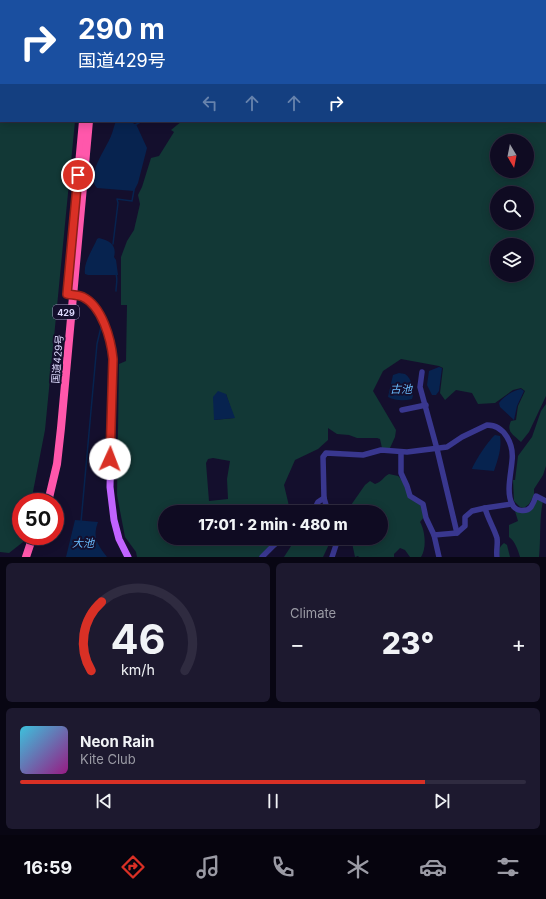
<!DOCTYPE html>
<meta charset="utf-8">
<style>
body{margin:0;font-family:Inter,"Noto Sans JP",sans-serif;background:#1d192f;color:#f1f3f6;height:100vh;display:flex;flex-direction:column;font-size:15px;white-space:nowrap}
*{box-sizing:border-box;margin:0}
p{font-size:13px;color:#9b9ba5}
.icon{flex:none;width:22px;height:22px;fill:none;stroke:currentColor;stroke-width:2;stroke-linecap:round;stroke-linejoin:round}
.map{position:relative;height:557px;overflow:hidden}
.sheet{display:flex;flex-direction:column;gap:6px;padding:6px;background:#080613;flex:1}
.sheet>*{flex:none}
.guide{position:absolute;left:0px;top:0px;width:546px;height:122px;box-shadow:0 2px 10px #0003,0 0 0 1px #2f2b40;background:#1a4fa0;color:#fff;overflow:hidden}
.needle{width:26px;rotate:170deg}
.fabs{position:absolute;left:490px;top:134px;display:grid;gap:8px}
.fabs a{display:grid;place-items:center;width:44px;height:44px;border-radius:50%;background:#0f0b22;box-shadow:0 2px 10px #0003,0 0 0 1px #2f2b40;font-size:20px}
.speed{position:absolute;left:12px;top:493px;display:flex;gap:8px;font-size:20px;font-weight:700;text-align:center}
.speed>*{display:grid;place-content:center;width:52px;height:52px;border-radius:50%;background:#0f0b22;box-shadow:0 2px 10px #0003,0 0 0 1px #2f2b40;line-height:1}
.speed .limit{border:6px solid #d22;background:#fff;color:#111}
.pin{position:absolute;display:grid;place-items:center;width:34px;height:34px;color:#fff;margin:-17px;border:2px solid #fff;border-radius:50%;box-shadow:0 1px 4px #0007}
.me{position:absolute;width:44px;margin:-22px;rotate:2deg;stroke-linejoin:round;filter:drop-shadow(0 0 3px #0008)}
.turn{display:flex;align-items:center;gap:14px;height:84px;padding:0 12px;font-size:18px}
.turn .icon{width:52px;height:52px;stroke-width:2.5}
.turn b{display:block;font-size:28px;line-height:34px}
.lanes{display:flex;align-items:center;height:38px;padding:0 12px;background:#0003;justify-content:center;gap:20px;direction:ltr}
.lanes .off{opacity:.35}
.big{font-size:30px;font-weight:800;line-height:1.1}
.sheet .card{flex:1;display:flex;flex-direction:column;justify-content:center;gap:6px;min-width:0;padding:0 14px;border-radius:6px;background:#1d192f}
.sheet .dial{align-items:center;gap:0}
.dial svg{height:104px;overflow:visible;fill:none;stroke:#2f2b40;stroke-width:7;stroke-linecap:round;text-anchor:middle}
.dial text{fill:#f1f3f6;stroke:none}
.song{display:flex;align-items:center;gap:12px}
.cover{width:48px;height:48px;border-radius:6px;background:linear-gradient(135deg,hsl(190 70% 55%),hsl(310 70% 35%))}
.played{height:4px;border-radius:2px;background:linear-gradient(90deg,#d93025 80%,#2f2b40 80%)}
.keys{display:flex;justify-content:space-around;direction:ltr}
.heat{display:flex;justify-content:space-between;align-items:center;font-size:22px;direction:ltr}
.sheet .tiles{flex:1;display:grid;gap:6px;grid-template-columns:1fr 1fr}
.card:last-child{grid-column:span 2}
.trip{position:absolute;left:158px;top:505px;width:230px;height:40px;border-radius:20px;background:#0f0b22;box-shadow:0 2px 10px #0003,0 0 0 1px #2f2b40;font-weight:800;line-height:40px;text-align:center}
.tabs{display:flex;height:64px;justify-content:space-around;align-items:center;background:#06040e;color:#9b9ba5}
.tabs .icon{width:28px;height:28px}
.tabs .current{color:#d93025}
.tabs b{font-size:18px;color:#f1f3f6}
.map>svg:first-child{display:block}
.green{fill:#123836;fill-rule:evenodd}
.water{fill:#07234f}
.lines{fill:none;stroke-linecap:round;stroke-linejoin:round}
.stream{stroke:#07234f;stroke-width:1.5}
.minor{stroke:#39378f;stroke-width:5.5}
.major{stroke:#c163ff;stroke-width:7}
.highway{stroke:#ff57ab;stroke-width:8}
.route-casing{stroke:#8d1f18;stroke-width:10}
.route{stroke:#d93025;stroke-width:7}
.labels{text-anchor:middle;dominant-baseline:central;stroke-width:4;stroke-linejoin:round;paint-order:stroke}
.shield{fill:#140f2d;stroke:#a29ec0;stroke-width:1}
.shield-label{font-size:9px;font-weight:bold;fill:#dfdcff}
.street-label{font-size:10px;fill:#dfdcff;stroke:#140f2d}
.water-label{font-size:11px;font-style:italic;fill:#6abdff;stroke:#140f2d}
</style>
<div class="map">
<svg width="546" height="557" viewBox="0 0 546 557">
<rect width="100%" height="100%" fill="#140f2d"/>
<g class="green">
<path d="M0,0H83L1,1V121H75L45,430L31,502H21V536H24L23,542L9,553L0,552Z"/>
<path d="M378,0H546V396L529,432L521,442C513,434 506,432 511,421L516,420L518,406L525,391L521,388L513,390L495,403L478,404L472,393L456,390L445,400L440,393L443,368L439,366L401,359L383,371L373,391L396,430L395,437L390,448H382L380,439L377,438H357L349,435L337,434L328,428V440L318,449L295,460L284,485L289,506L288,512H165V538H278L259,557H137L136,552L125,537L117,495L119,364L126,361L127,305H121V257L127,241L134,230L140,204L138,195L142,187L151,158L159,156L174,132L171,130L182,121H545V1H377ZM497,141H527V171H497ZM497,193H527V223H497ZM497,245H527V275H497ZM226,394L234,418L214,420V408ZM213,458L230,461L227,479L228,499L209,501L206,463L208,459Z"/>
<path d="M546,404V466L543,475L534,489V495L529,504L524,508L520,507L514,501L513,480H515L518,456L532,437L541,411Z"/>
<path d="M389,474L398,476L402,480L405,486L421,505L424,517L420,522C425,530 427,548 421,557H410L405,550L400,548L394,554V557H359L358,556L355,557L351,538H381V512H348L349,508L365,485L370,481L375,484C382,482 383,477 389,474Z"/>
<path d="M537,498L543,501C539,519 541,538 539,557H520C518,550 515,541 509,537V525L518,521L515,511L526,512Z"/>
<path d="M300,538H326L331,540L323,557H284L293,543Z"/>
<path d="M504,543L507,545L510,557H500C498,551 499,547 504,543Z"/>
</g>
<g class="water">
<path d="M116,121H132L134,124H136L147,148L138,183L134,191L97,188C85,176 106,149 111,136C113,131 114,126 116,121Z"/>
<path d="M99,238C110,241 117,245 114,257L116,260L118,275H88L85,274C83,263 93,249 97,239Z"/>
<path d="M439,367L442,368L439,391L436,395H432L427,385L429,371Z"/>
<path d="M399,373C400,373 404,374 405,374C412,378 415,393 412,399C404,401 396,401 388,397L393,375Z"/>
<path d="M521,389L524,391L517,406L514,420L500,407L499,403C503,397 513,390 521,389Z"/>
<path d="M218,391L226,394L235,418L214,420L213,397Z"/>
<path d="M495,435L500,436C502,448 498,459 494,471L472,469C475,461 488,441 495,435Z"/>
<path d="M75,520L98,522C92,538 98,545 107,557H66Z"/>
</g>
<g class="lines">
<g class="stream">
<path d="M141,0V1"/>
<path d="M348,1L349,0"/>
<path d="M135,125L142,121"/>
<path d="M113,244L118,203L117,199L132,201L134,190"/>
<path d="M116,274C118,280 116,285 116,291"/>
<path d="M81,522L97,344L101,327"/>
</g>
<g class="minor">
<path d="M232,0L233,1"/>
<path d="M266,0L267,1"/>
<path d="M157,1L158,0"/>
<path d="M281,1L282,0"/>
<path d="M312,1L313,0"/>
<path d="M344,1L345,0"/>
<path d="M372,1L373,0"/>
<path d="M422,372L420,387L437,449L457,533"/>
<path d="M402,410L426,405"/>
<path d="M401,452V473L407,486L410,496L423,504L426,518L434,535L439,557"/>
<path d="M485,508L512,504"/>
<path d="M313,512L318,502L324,498"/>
<path d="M328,512L324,498L323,457L326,453L363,455L381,450L407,452L447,447L462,437L487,425C505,425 514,445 512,461C511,474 506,492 512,504C515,511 526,513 531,507C533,504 535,499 536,496L546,501"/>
<path d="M434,535L457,533L465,526V517L472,511L485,508C488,519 494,528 497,538C498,545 496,550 497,557"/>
<path d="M262,557L274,545L283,538"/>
<path d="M332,557L336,545L334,538"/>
</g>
<path class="major" d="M67,294C72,295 78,295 83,297C103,306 111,339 113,359L110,487L114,520L119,539L128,557"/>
<g class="highway">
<path d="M91,1V0"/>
<path d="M70,261L83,121"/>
<path d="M48,502L57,464L61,428L89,121"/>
<path d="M26,557L33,536"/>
</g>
</g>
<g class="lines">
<defs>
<path id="route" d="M78,175L67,294C72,295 78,295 83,297C102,306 111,339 113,359L110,459"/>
</defs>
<use href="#route" class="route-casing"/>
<use href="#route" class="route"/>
</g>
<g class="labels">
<rect class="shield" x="53" y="305" width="26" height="14" rx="3"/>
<g class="shield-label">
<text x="66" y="312">429</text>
</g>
<g class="street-label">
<text transform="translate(57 359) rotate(-85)">国道429号</text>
</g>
<g class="water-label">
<text x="401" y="389">古池</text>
<text x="83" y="543">大池</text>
</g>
</g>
</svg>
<div class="fabs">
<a><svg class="needle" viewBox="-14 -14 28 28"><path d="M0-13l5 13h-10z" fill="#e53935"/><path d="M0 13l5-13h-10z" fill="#9b9ba5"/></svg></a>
<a><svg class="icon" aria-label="search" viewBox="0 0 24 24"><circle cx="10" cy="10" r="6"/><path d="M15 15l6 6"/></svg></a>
<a><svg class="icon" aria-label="layers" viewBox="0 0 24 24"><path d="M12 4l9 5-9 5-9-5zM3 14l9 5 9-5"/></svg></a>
</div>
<div class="speed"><div class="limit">50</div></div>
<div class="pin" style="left:78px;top:175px;background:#d93025"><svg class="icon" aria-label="arrive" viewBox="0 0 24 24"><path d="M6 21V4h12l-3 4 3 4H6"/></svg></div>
<svg class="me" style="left:110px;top:459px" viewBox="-20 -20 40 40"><circle r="19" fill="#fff"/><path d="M0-13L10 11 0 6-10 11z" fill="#d93025"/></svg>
<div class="trip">17:01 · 2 min · 480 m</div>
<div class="guide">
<div class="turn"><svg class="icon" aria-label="right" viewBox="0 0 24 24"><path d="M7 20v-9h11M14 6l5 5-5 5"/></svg><div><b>290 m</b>国道429号</div></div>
<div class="lanes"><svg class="icon off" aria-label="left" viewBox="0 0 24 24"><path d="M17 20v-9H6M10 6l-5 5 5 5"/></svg><svg class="icon off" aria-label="ahead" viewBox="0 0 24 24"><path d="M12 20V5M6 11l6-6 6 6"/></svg><svg class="icon off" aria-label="ahead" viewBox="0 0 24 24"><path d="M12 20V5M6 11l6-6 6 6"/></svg><svg class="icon" aria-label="right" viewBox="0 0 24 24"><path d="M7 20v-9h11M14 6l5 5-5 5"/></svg></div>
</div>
</div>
<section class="sheet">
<div class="tiles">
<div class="card dial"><svg viewBox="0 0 100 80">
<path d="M14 69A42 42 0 1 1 86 69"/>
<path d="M14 69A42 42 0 0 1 22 16" stroke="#d93025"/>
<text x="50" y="56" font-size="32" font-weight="700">46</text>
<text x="50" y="72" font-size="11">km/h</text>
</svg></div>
<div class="card"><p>Climate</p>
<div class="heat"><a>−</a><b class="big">23°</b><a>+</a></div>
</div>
<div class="card">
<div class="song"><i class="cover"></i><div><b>Neon Rain</b><p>Kite Club</p></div></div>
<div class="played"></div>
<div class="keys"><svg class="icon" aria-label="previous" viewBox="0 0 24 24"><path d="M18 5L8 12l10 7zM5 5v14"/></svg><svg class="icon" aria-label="pause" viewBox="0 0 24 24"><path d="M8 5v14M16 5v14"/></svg><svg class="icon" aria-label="next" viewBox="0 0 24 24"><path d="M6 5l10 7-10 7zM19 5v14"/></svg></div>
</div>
</div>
</section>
<nav class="tabs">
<b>16:59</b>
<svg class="icon current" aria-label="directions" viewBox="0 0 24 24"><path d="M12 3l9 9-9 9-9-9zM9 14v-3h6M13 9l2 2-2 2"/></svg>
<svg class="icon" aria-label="music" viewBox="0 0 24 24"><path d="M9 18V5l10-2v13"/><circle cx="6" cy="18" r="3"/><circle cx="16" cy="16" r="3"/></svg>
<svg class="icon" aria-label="phone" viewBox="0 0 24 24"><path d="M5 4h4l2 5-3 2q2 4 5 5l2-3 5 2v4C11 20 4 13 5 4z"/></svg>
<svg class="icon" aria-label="climate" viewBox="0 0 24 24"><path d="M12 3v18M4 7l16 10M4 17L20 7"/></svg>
<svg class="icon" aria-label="car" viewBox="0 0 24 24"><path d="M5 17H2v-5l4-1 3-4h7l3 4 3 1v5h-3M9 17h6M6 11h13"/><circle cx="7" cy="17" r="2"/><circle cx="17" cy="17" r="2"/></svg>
<svg class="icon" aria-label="filters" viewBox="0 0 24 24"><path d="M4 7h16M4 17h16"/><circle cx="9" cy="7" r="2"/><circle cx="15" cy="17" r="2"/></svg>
</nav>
